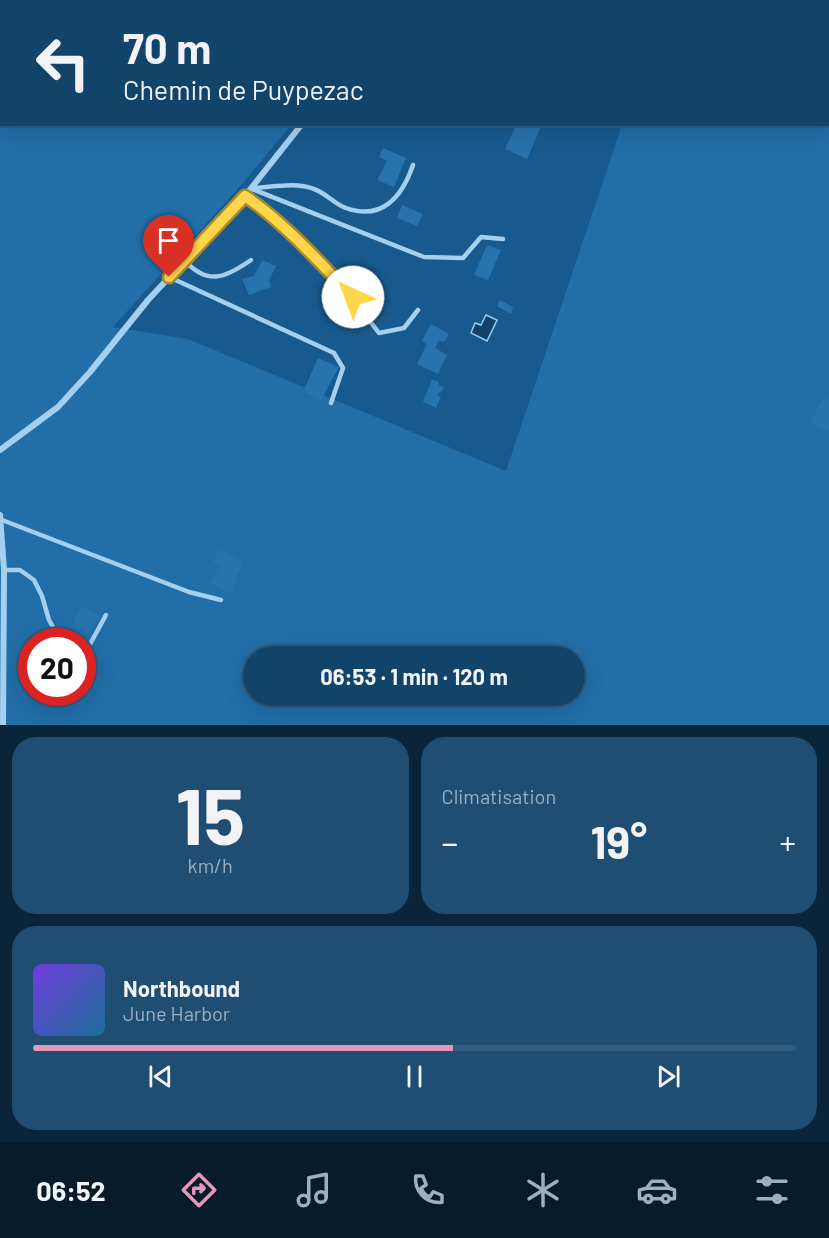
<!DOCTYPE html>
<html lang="fr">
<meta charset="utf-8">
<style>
body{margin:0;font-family:Barlow,sans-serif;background:#1f4e72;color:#f1f3f6;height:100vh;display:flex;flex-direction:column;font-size:22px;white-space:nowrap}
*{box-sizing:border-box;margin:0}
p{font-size:20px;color:#9cb0c1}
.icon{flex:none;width:33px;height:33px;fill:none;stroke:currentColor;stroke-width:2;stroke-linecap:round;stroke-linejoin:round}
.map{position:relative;height:725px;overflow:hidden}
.details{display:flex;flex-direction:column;gap:12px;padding:12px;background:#0a253a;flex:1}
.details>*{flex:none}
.top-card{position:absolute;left:0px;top:0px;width:830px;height:126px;box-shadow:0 6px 24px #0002,0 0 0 2px #315c7e;background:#12446a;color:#f1f3f6;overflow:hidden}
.speed{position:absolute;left:18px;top:628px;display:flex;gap:12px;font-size:30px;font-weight:700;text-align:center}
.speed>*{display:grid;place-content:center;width:78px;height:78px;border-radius:50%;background:#12446a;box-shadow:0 6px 24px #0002,0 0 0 2px #315c7e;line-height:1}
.speed .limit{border:9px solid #d22;background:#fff;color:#111}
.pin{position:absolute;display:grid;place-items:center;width:51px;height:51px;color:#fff;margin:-62px -26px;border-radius:50% 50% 50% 0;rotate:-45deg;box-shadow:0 0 6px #0007}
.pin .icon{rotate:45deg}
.me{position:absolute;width:66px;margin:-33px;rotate:317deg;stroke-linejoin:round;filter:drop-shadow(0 0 4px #0008)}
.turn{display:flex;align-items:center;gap:21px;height:126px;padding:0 24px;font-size:27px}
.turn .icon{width:78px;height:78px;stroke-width:2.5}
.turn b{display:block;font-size:42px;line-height:51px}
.big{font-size:45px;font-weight:700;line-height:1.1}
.details .widget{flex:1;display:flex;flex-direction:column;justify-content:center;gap:9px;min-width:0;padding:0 21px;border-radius:24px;background:#1f4e72}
.details .dial{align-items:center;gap:0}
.dial b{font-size:78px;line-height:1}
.song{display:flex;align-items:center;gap:18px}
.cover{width:72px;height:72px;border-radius:9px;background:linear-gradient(135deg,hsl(260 70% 55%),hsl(200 70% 35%))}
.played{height:6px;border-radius:3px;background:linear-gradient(90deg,#e797bd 55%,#315c7e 55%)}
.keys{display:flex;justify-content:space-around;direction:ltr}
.heat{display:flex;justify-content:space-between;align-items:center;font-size:33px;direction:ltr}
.details .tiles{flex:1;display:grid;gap:12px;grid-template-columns:1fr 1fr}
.widget:last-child{grid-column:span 2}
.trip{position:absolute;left:243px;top:646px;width:342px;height:60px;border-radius:30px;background:#12446a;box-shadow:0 6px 24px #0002,0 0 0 2px #315c7e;font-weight:700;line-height:60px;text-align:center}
.tab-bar{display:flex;height:96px;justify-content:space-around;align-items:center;background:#071b2a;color:#9cb0c1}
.tab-bar .icon{width:42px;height:42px}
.tab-bar .active{color:#e797bd}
.tab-bar b{font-size:27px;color:#f1f3f6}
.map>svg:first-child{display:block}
.green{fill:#216ea8;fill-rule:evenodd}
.water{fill:#10426c;stroke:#97ccf1;stroke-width:1.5}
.building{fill:#2773ad}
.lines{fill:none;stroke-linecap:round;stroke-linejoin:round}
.service{stroke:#a5cfef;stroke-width:4.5}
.minor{stroke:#a5cfef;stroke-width:6}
.route-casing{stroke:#a68a30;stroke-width:15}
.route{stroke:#ffd54a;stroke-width:10}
</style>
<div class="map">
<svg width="829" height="725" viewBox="0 0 829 725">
<rect width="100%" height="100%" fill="#185a8e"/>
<g class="green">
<path d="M136,0H376L134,1Z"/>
<path d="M664,0H829V725H0V76L2,124L291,125L236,191L113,327L188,339L506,471L622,125L828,124V2ZM32,642H82V693H32ZM254,657H574V696H254Z"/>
</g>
<path class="water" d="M486,315L497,320L487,341L471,333L475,323L481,325Z"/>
<g class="building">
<path d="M517,124H542L527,159L505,149Z"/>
<path d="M383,148L406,158L394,187L377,180L387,161L379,157Z"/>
<path d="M402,205L423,214L417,226L397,218Z"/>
<path d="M487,245L501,250L488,280L474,275Z"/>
<path d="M262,260L276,266L269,280L271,287L249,295L242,279L254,276Z"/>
<path d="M500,300L513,307L511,314L497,306Z"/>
<path d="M431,324L449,334L444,342L439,340L435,348L447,355L438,374L417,364L427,344L422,341Z"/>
<path d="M318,358L339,367L321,400L303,392Z"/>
<path d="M432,379L439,382V385L444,388L437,395L441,397L436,408L423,402Z"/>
<path d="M823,397L829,400V431L810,423Z"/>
<path d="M219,549L244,561L235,578L238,580L232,594L211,584L219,566L213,563Z"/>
<path d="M81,606L99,615L89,634L71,626Z"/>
</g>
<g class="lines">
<g class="service">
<path d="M255,188C273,187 296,182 314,189C326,193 334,204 346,208C382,221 402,197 413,165"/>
<path d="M252,189L424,257L463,258L481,237L503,239"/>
<path d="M245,196C298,232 342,283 379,333L404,328L418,310"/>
<path d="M184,260C208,286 225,278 251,260"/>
<path d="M169,277L334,353L343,368L331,403"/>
<path d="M2,520L189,592L221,600"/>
<path d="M4,570H20L34,580L42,596L49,620L58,636L72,642"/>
<path d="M82,645L89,646L106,615"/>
</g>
<g class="minor">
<path d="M388,2L389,0"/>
<path d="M0,450L58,407L90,372L148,300L245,196L302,124"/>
<path d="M0,515L4,570L3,725"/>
</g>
</g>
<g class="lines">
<defs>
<path id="route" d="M169,277L245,196C286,224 319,262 353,297"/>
</defs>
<use href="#route" class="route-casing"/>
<use href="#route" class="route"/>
</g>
</svg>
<div class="speed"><div class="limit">20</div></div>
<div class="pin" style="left:169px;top:277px;background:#d93025"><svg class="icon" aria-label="arrive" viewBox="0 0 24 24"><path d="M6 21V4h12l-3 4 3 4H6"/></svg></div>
<svg class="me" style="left:353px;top:297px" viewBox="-20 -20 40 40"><circle r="19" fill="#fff"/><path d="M0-13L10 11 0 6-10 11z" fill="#ffd54a"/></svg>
<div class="trip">06:53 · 1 min · 120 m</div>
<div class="top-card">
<div class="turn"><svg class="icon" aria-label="left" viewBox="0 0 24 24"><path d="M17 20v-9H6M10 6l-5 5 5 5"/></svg><div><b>70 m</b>Chemin de Puypezac</div></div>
</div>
</div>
<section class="details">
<div class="tiles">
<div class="widget dial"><b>15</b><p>km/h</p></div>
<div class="widget"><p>Climatisation</p>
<div class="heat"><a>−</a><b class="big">19°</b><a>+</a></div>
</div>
<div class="widget">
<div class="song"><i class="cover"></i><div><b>Northbound</b><p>June Harbor</p></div></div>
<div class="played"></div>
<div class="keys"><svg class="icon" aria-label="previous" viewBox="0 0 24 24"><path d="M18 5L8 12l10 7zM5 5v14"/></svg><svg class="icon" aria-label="pause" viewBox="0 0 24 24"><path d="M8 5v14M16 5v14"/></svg><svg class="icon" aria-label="next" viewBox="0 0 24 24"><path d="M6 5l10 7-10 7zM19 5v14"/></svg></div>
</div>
</div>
</section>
<nav class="tab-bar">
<b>06:52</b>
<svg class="icon active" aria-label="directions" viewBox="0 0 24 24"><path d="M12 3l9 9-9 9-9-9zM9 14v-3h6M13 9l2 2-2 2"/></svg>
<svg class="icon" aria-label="music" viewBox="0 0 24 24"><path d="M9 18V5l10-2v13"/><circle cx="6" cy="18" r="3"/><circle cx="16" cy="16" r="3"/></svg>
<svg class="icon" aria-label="phone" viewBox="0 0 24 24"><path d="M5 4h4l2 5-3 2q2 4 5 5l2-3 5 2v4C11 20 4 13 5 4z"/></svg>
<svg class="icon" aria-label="climate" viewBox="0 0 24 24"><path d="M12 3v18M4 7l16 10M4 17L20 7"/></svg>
<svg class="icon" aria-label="car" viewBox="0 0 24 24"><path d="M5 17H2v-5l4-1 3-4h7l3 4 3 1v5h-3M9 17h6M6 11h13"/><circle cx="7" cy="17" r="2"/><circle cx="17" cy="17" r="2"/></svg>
<svg class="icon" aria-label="filters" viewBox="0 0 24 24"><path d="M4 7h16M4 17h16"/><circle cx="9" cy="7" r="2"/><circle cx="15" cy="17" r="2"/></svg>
</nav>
